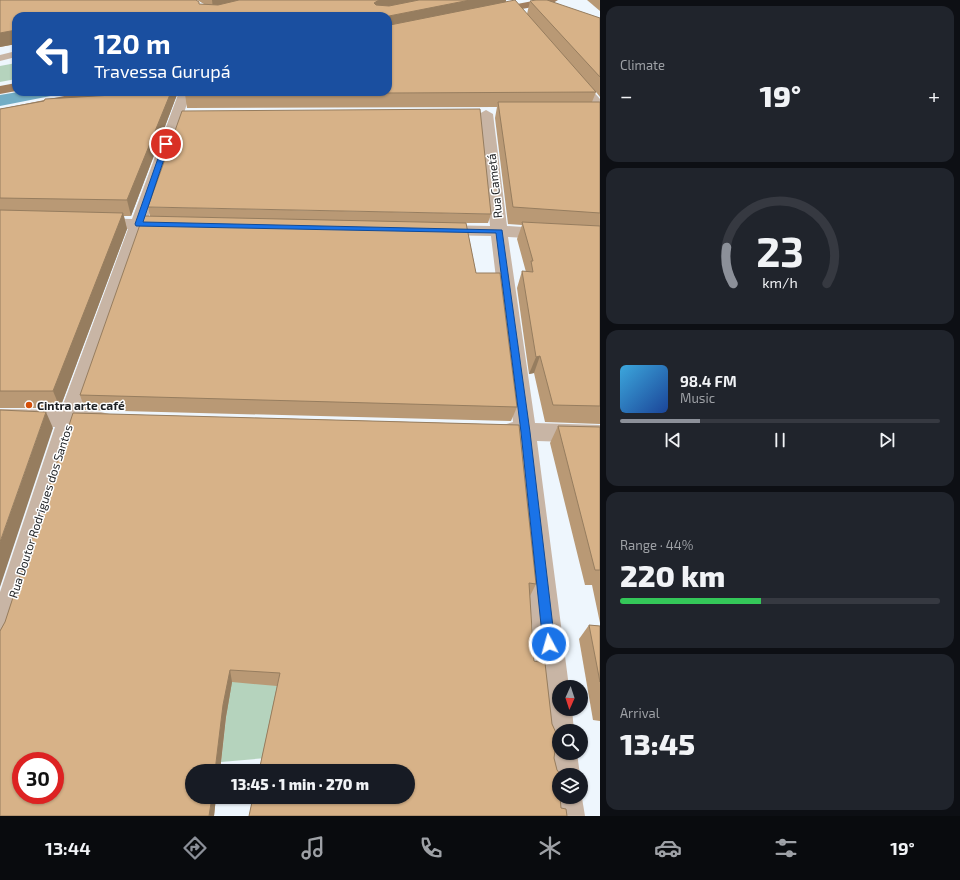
<!DOCTYPE html>
<meta charset="utf-8">
<style>
body{margin:0;font-family:"Exo 2",sans-serif;background:#20242c;color:#f1f3f6;height:100vh;display:flex;flex-direction:column;font-size:15px;white-space:nowrap}
*{box-sizing:border-box;margin:0}
p{font-size:13px;color:#9ea1a6}
.icon{flex:none;width:22px;height:22px;fill:none;stroke:currentColor;stroke-width:2;stroke-linecap:round;stroke-linejoin:round}
.map{position:relative;flex:1;overflow:hidden}
.sheet{display:flex;flex-direction:column;gap:6px;padding:6px;background:#0d0f14;width:360px}
.sheet>*{flex:none}
.top-card{position:absolute;left:12px;top:12px;width:380px;height:84px;border-radius:12px;box-shadow:0 1px 3px #0004;background:#1a4fa0;color:#fff;overflow:hidden}
.needle{width:26px;rotate:183deg}
.controls{position:absolute;left:552px;top:680px;display:grid;gap:8px}
.controls a{display:grid;place-items:center;width:36px;height:36px;border-radius:50%;background:#171b24;box-shadow:0 1px 3px #0004;font-size:20px}
.speed{position:absolute;left:12px;top:752px;display:flex;gap:8px;font-size:20px;font-weight:700;text-align:center}
.speed>*{display:grid;place-content:center;width:52px;height:52px;border-radius:50%;background:#171b24;box-shadow:0 1px 3px #0004;line-height:1}
.speed .limit{border:6px solid #d22;background:#fff;color:#111}
.pin{position:absolute;display:grid;place-items:center;width:34px;height:34px;color:#fff;margin:-17px;border:2px solid #fff;border-radius:50%;box-shadow:0 1px 4px #0007}
.me{position:absolute;width:44px;margin:-22px;rotate:354deg;stroke-linejoin:round;filter:drop-shadow(0 0 3px #0008)}
.turn{display:flex;align-items:center;gap:14px;height:84px;padding:0 16px;font-size:18px}
.turn .icon{width:52px;height:52px;stroke-width:2.5}
.turn b{display:block;font-size:28px;line-height:34px}
.big{font-size:30px;font-weight:800;line-height:1.1}
.sheet .tile{flex:1;display:flex;flex-direction:column;justify-content:center;gap:6px;min-width:0;padding:0 14px;border-radius:12px;background:#20242c}
.sheet .dial{align-items:center;gap:0}
.dial svg{height:104px;overflow:visible;fill:none;stroke:#363941;stroke-width:7;stroke-linecap:round;text-anchor:middle}
.dial text{fill:#f1f3f6;stroke:none}
.song{display:flex;align-items:center;gap:12px}
.cover{width:48px;height:48px;border-radius:6px;background:linear-gradient(135deg,hsl(200 70% 55%),hsl(220 70% 35%))}
.played{height:4px;border-radius:2px;background:linear-gradient(90deg,#8c9099 25%,#363941 25%)}
.keys{display:flex;justify-content:space-around;direction:ltr}
.heat{display:flex;justify-content:space-between;align-items:center;font-size:22px;direction:ltr}
.charge{height:6px;border-radius:3px;background:linear-gradient(90deg,#34c759 44%,#363941 0)}
.trip{position:absolute;left:185px;top:764px;width:230px;height:40px;border-radius:20px;background:#171b24;box-shadow:0 1px 3px #0004;font-weight:800;line-height:40px;text-align:center}
.tabs{display:flex;height:64px;justify-content:space-around;align-items:center;background:#090b0e;color:#9ea1a6}
.tabs .icon{width:28px;height:28px}
.tabs .active{color:#8c9099}
.tabs b{font-size:18px;color:#f1f3f6}
main{display:flex;flex:1;min-height:0}
.map>svg:first-child{display:block}
.green{fill:#b5d3bd}
.water{fill:#72adc5}
.lines{fill:none;stroke-linecap:round;stroke-linejoin:round}
.minor{fill:#c8b5a5;fill-rule:evenodd}
.major{fill:#a17f60;fill-rule:evenodd}
.wall{fill:#b99975;fill-rule:evenodd}
.shaded-wall{fill:#967d5f}
.building{fill:#d7b288;stroke:#967d5f;fill-rule:evenodd}
.route{fill:#1a73e8;stroke:#114b97}
.poi-dot{fill:#d44f09;stroke:#fff;stroke-width:1.5}
.labels{text-anchor:middle;dominant-baseline:central;stroke-width:3;stroke-linejoin:round;paint-order:stroke}
.street-label{font-size:12px;fill:#1c1f22;stroke:#fff}
.poi-label{font-size:12px;font-weight:bold;fill:#1c1f22;stroke:#fff;text-anchor:start}
</style>
<main>
<div class="map">
<svg width="600" height="816" viewBox="0 0 600 816">
<rect width="100%" height="100%" fill="#eef6fd"/>
<g class="green">
<path d="M16,63V79L0,82V66Z"/>
<path d="M308,675L266,758L221,762L227,709L202,684Z"/>
</g>
<path class="water" d="M18,92H71L0,106V95Z"/>
<g class="lines">
<g class="minor">
<path d="M16,51V57L0,61V55Z"/>
<path d="M573,72L577,73L600,99V111L595,110L569,79L567,76Z"/>
<path d="M179,92H191L148,219L175,222L177,225L175,228L145,229L83,411L101,412L109,414L112,420L109,426L101,428H78L14,635L10,645L0,649V592L55,427L0,425V409L61,410L128,229L89,226L87,223L89,220L95,218L132,219Z"/>
<path d="M486,110L493,114L507,226L600,232V242L508,237L535,423L600,425V443L537,441L569,687H559V709H572L574,731H559V753H577L580,775H559V797H581V792L585,816H551L549,797L553,787C544,779 543,757 548,746L543,735L514,440L503,437L500,431L503,425L513,422L491,236L437,235L431,234L429,230L431,226L437,225L490,226L479,114Z"/>
</g>
<g class="major">
<path d="M538,0H558L553,3L492,15L487,12L492,9Z"/>
<path d="M16,83V91L0,94V86Z"/>
<path d="M84,92H109L103,96L0,117V109Z"/>
</g>
</g>
<g class="wall">
<path d="M0,0H506V2L527,14L530,1L600,18V97L596,92L592,102H600V424L545,422L534,373L529,374L517,288L522,271L526,272L517,239L522,225L508,224L495,118L497,107L187,108L185,94L388,16H16V44L0,47ZM197,0L204,4H199Z"/>
<path d="M587,0H600V11Z"/>
<path d="M107,92H178L131,216H124L127,229L60,408H0V109L108,95Z"/>
<path d="M148,207L491,214L488,223H466L476,273L517,407L511,421L85,410L80,395L150,216Z"/>
<path d="M73,413L519,425L536,584L530,596L534,661L545,663L552,724L557,735L554,758L557,770L561,775H559V797H560L561,808L566,809L567,816H249L253,797H408V771H259L277,686L232,682L226,717L220,771H192V797H216L214,816H0V631L5,622ZM21,761H55V795H21Z"/>
<path d="M558,426L600,427V623L592,585H585L550,443Z"/>
<path d="M589,625L600,626V721L593,720L579,639Z"/>
</g>
<g class="shaded-wall">
<path d="M212,0H257L213,9Z"/>
<path d="M379,0H438L380,12L374,3Z"/>
<path d="M470,0H506L505,5L388,29V22L389,16Z"/>
<path d="M16,30V44L0,47V33Z"/>
<path d="M171,92H178L131,216L127,200Z"/>
<path d="M123,213L127,229L60,408L53,391Z"/>
<path d="M540,356L534,373L529,374L536,357Z"/>
<path d="M46,412L53,428L0,587V542Z"/>
<path d="M230,670L232,682L226,717L220,771H215L223,705Z"/>
<path d="M212,797H216L214,816H209Z"/>
</g>
<g class="building">
<path d="M0,0H196L199,2V4L218,5L239,0H379L374,3L376,5L389,6L419,0H470L389,16L388,22V16H16V30L0,33Z"/>
<path d="M515,0L596,92L185,94L186,92H388V24L390,25Z"/>
<path d="M536,0H547L600,18V77L530,1Z"/>
<path d="M112,92H171L127,200L0,198V109L44,101L45,99L113,95Z"/>
<path d="M498,102H600V213L513,207Z"/>
<path d="M480,109L491,214L148,207L182,111Z"/>
<path d="M0,210L123,213L53,391H0Z"/>
<path d="M143,216L466,223L476,273H500L517,407L80,395Z"/>
<path d="M522,222L600,226V406L553,405L540,356L536,357L522,271L533,272L531,261H533Z"/>
<path d="M0,410L46,412L0,542Z"/>
<path d="M73,413L519,425L536,584L529,583L534,661L545,663L552,724L557,735L554,758L557,770L561,775H559V797H560L561,808L566,809L567,816H249L253,797H408V771H259L280,673L230,670L223,705L215,771H192V797H212L209,816H0V631L5,622ZM21,761H55V795H21Z"/>
<path d="M558,426L600,427V570H595Z"/>
<path d="M589,625L600,626V682Z"/>
</g>
<path class="route" d="M166,143L169,144L143,222L502,230L530,432L555,644L553,648L549,650L545,648L543,644L521,432L496,233L136,226L135,224L163,144Z"/>
<circle class="poi-dot" cx="29" cy="405" r="4"/>
<g class="labels">
<g class="street-label">
<text transform="translate(494 186) rotate(-96)">Rua Cametá</text>
<text transform="translate(40 511) rotate(-72)">Rua Doutor Rodrigues dos Santos</text>
</g>
<g class="poi-label">
<text x="37" y="405">Cintra arte café</text>
</g>
</g>
</svg>
<div class="controls">
<a><svg class="needle" viewBox="-14 -14 28 28"><path d="M0-13l5 13h-10z" fill="#e53935"/><path d="M0 13l5-13h-10z" fill="#9ea1a6"/></svg></a>
<a><svg class="icon" aria-label="search" viewBox="0 0 24 24"><circle cx="10" cy="10" r="6"/><path d="M15 15l6 6"/></svg></a>
<a><svg class="icon" aria-label="layers" viewBox="0 0 24 24"><path d="M12 4l9 5-9 5-9-5zM3 14l9 5 9-5"/></svg></a>
</div>
<div class="speed"><div class="limit">30</div></div>
<div class="pin" style="left:166px;top:144px;background:#d93025"><svg class="icon" aria-label="arrive" viewBox="0 0 24 24"><path d="M6 21V4h12l-3 4 3 4H6"/></svg></div>
<svg class="me" style="left:549px;top:644px" viewBox="-20 -20 40 40"><circle r="17" fill="#1a73e8" stroke="#fff" stroke-width="3"/><path d="M0-11L8 9 0 5-8 9z" fill="#fff"/></svg>
<div class="trip">13:45 · 1 min · 270 m</div>
<div class="top-card">
<div class="turn"><svg class="icon" aria-label="left" viewBox="0 0 24 24"><path d="M17 20v-9H6M10 6l-5 5 5 5"/></svg><div><b>120 m</b>Travessa Gurupá</div></div>
</div>
</div>
<section class="sheet">
<div class="tile"><p>Climate</p>
<div class="heat"><a>−</a><b class="big">19°</b><a>+</a></div>
</div>
<div class="tile dial"><svg viewBox="0 0 100 80">
<path d="M14 69A42 42 0 1 1 86 69"/>
<path d="M14 69A42 42 0 0 1 9 41" stroke="#8c9099"/>
<text x="50" y="56" font-size="32" font-weight="700">23</text>
<text x="50" y="72" font-size="11">km/h</text>
</svg></div>
<div class="tile">
<div class="song"><i class="cover"></i><div><b>98.4 FM</b><p>Music</p></div></div>
<div class="played"></div>
<div class="keys"><svg class="icon" aria-label="previous" viewBox="0 0 24 24"><path d="M18 5L8 12l10 7zM5 5v14"/></svg><svg class="icon" aria-label="pause" viewBox="0 0 24 24"><path d="M8 5v14M16 5v14"/></svg><svg class="icon" aria-label="next" viewBox="0 0 24 24"><path d="M6 5l10 7-10 7zM19 5v14"/></svg></div>
</div>
<div class="tile"><p>Range · 44%</p><b class="big">220 km</b><div class="charge"></div></div>
<div class="tile"><p>Arrival</p><b class="big">13:45</b></div>
</section>
</main>
<nav class="tabs">
<b>13:44</b>
<svg class="icon active" aria-label="directions" viewBox="0 0 24 24"><path d="M12 3l9 9-9 9-9-9zM9 14v-3h6M13 9l2 2-2 2"/></svg>
<svg class="icon" aria-label="music" viewBox="0 0 24 24"><path d="M9 18V5l10-2v13"/><circle cx="6" cy="18" r="3"/><circle cx="16" cy="16" r="3"/></svg>
<svg class="icon" aria-label="phone" viewBox="0 0 24 24"><path d="M5 4h4l2 5-3 2q2 4 5 5l2-3 5 2v4C11 20 4 13 5 4z"/></svg>
<svg class="icon" aria-label="climate" viewBox="0 0 24 24"><path d="M12 3v18M4 7l16 10M4 17L20 7"/></svg>
<svg class="icon" aria-label="car" viewBox="0 0 24 24"><path d="M5 17H2v-5l4-1 3-4h7l3 4 3 1v5h-3M9 17h6M6 11h13"/><circle cx="7" cy="17" r="2"/><circle cx="17" cy="17" r="2"/></svg>
<svg class="icon" aria-label="filters" viewBox="0 0 24 24"><path d="M4 7h16M4 17h16"/><circle cx="9" cy="7" r="2"/><circle cx="15" cy="17" r="2"/></svg>
<b>19°</b>
</nav>
